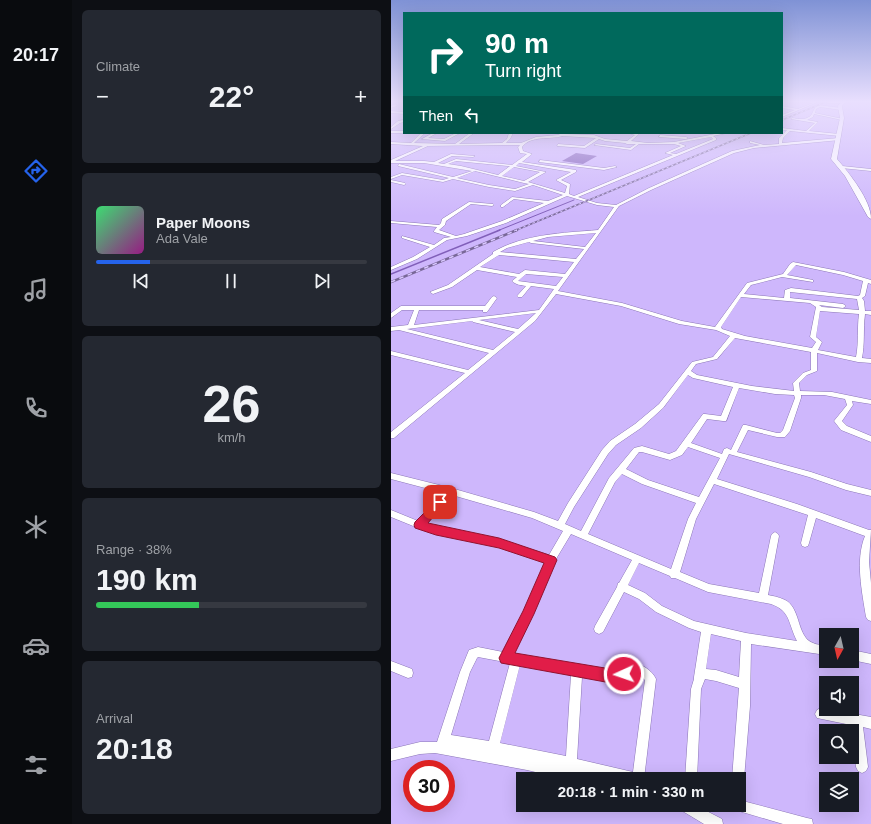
<!DOCTYPE html>
<meta charset="utf-8">
<style>
body{margin:0;font-family:Helvetica,sans-serif;background:#242831;color:#f1f3f6;height:100vh;display:flex;flex-direction:column;font-size:15px;white-space:nowrap}
*{box-sizing:border-box;margin:0}
p{font-size:13px;color:#9ea1a6}
.icon{flex:none;width:22px;height:22px;fill:none;stroke:currentColor;stroke-width:2;stroke-linecap:round;stroke-linejoin:round}
.map{position:relative;flex:1;overflow:hidden}
.panel{display:flex;flex-direction:column;gap:10px;padding:10px;background:#0d0f14;width:319px}
.panel>*{flex:none}
.top-card{position:absolute;left:12px;top:12px;width:380px;height:122px;border-radius:0px;box-shadow:0 4px 16px #0002;background:#00695c;color:#fff;overflow:hidden}
.needle{width:26px;rotate:188deg}
.fabs{position:absolute;left:428px;top:628px;display:grid;gap:8px}
.fabs a{display:grid;place-items:center;width:40px;height:40px;border-radius:0px;background:#171b24;box-shadow:0 4px 16px #0002;font-size:20px}
.speed{position:absolute;left:12px;top:760px;display:flex;gap:8px;font-size:20px;font-weight:700;text-align:center}
.speed>*{display:grid;place-content:center;width:52px;height:52px;border-radius:50%;background:#171b24;box-shadow:0 4px 16px #0002;line-height:1}
.speed .limit{border:6px solid #d22;background:#fff;color:#111}
.pin{position:absolute;display:grid;place-items:center;width:34px;height:34px;color:#fff;margin:-17px;border-radius:8px;box-shadow:0 2px 6px #0006}
.me{position:absolute;width:44px;margin:-22px;rotate:267deg;stroke-linejoin:round;filter:drop-shadow(0 0 3px #0008)}
.turn{display:flex;align-items:center;gap:14px;height:84px;padding:0 16px;font-size:18px}
.turn .icon{width:52px;height:52px;stroke-width:2.5}
.turn b{display:block;font-size:28px;line-height:34px}
.then{display:flex;align-items:center;height:38px;padding:0 16px;background:#0003;gap:8px;font-size:15px}
.big{font-size:30px;font-weight:800;line-height:1.1}
.panel .card{flex:1;display:flex;flex-direction:column;justify-content:center;gap:6px;min-width:0;padding:0 14px;border-radius:6px;background:#242831}
.panel .dial{align-items:center;gap:0}
.dial b{font-size:52px;line-height:1}
.song{display:flex;align-items:center;gap:12px}
.cover{width:48px;height:48px;border-radius:6px;background:linear-gradient(135deg,hsl(140 70% 55%),hsl(310 70% 35%))}
.played{height:4px;border-radius:2px;background:linear-gradient(90deg,#2563eb 20%,#363941 20%)}
.keys{display:flex;justify-content:space-around;direction:ltr}
.heat{display:flex;justify-content:space-between;align-items:center;font-size:22px;direction:ltr}
.charge{height:6px;border-radius:3px;background:linear-gradient(90deg,#34c759 38%,#363941 0)}
.trip{position:absolute;left:125px;top:772px;width:230px;height:40px;border-radius:0px;background:#171b24;box-shadow:0 4px 16px #0002;font-weight:800;line-height:40px;text-align:center}
main{display:flex;flex:1;min-height:0}
.menu{display:flex;flex-direction:column;width:72px;justify-content:space-around;align-items:center;background:#090b0e;color:#9ea1a6}
.menu .icon{width:28px;height:28px}
.menu .current{color:#2563eb}
.menu b{font-size:18px;color:#f1f3f6}
.map>svg:first-child{display:block}
.water{fill:#815fb9}
.lines{fill:none;stroke-linecap:round;stroke-linejoin:round}
.stream-far1{stroke:#815fb9;stroke-width:1}
.stream{stroke:#815fb9;stroke-width:1.5}
.minor-casing{stroke:#8b76b6;stroke-width:1}
.primary-casing{stroke:#8b76b6;stroke-width:1}
.minor{fill:#fff;fill-rule:evenodd}
.primary{fill:#fff;fill-rule:evenodd}
.rail-far1-casing{stroke:#796898;stroke-width:1.5}
.rail-casing{stroke:#796898;stroke-width:2.5}
.rail-far1{stroke:#d9c7ff;stroke-width:1;stroke-dasharray:2.5;stroke-linecap:butt}
.rail{stroke:#d9c7ff;stroke-width:1.5;stroke-dasharray:4.5;stroke-linecap:butt}
.route{fill:#e11d48;stroke:#92132f}
</style>
<main>
<nav class="menu">
<b>20:17</b>
<svg class="icon current" aria-label="directions" viewBox="0 0 24 24"><path d="M12 3l9 9-9 9-9-9zM9 14v-3h6M13 9l2 2-2 2"/></svg>
<svg class="icon" aria-label="music" viewBox="0 0 24 24"><path d="M9 18V5l10-2v13"/><circle cx="6" cy="18" r="3"/><circle cx="16" cy="16" r="3"/></svg>
<svg class="icon" aria-label="phone" viewBox="0 0 24 24"><path d="M5 4h4l2 5-3 2q2 4 5 5l2-3 5 2v4C11 20 4 13 5 4z"/></svg>
<svg class="icon" aria-label="climate" viewBox="0 0 24 24"><path d="M12 3v18M4 7l16 10M4 17L20 7"/></svg>
<svg class="icon" aria-label="car" viewBox="0 0 24 24"><path d="M5 17H2v-5l4-1 3-4h7l3 4 3 1v5h-3M9 17h6M6 11h13"/><circle cx="7" cy="17" r="2"/><circle cx="17" cy="17" r="2"/></svg>
<svg class="icon" aria-label="filters" viewBox="0 0 24 24"><path d="M4 7h16M4 17h16"/><circle cx="9" cy="7" r="2"/><circle cx="15" cy="17" r="2"/></svg>
</nav>
<section class="panel">
<div class="card"><p>Climate</p>
<div class="heat"><a>−</a><b class="big">22°</b><a>+</a></div>
</div>
<div class="card">
<div class="song"><i class="cover"></i><div><b>Paper Moons</b><p>Ada Vale</p></div></div>
<div class="played"></div>
<div class="keys"><svg class="icon" aria-label="previous" viewBox="0 0 24 24"><path d="M18 5L8 12l10 7zM5 5v14"/></svg><svg class="icon" aria-label="pause" viewBox="0 0 24 24"><path d="M8 5v14M16 5v14"/></svg><svg class="icon" aria-label="next" viewBox="0 0 24 24"><path d="M6 5l10 7-10 7zM19 5v14"/></svg></div>
</div>
<div class="card dial"><b>26</b><p>km/h</p></div>
<div class="card"><p>Range · 38%</p><b class="big">190 km</b><div class="charge"></div></div>
<div class="card"><p>Arrival</p><b class="big">20:18</b></div>
</section>
<div class="map">
<svg width="480" height="824" viewBox="0 0 480 824">
<rect width="100%" height="100%" fill="#ceb7fc"/>
<path class="water" d="M185,153L206,156L192,164L171,161Z"/>
<g class="lines">
<path class="stream-far1" d="M106,231L183,200"/>
<path class="stream" d="M0,274L109,230"/>
<defs>
<g id="minor">
<path d="M393,101H421L422,102L427,101H429L391,117V115L404,110L391,108V106L407,109L422,103Z"/>
<path d="M437,101L450,102L451,103H436Z"/>
<path d="M12,102H13V104L11,103Z"/>
<path d="M5,104L6,106L0,108V106Z"/>
<path d="M427,105L451,108L450,110L429,107L425,109L424,113L452,119L451,120L423,114L422,117L416,120L427,122L418,131L448,134L449,136L399,131L392,138L391,143L448,138L449,140L363,148L343,153L260,190L228,206L167,291L231,303L291,321L324,327L356,283L392,274L399,264L402,262L453,272L480,280V284L477,283L474,296L471,298L473,301L474,311H480V315L474,314C472,329 474,344 471,358L480,359V363L467,362L426,353V371L416,375L408,383L409,391L441,392L480,400V404L461,401L462,405L451,421L456,426L480,436V442L450,430L443,421L456,405L454,399L433,395H410V398L399,431L394,437H386L357,430L346,452L420,472L456,484L480,490V496L455,490L418,477L338,454L326,479L406,504L478,530H480L478,562L480,583V621L477,620L475,617C471,592 464,560 474,536L425,518L418,543L417,546L414,547L411,546L410,543L417,515L323,484L305,519L289,572L318,584L368,593L380,536L381,534L384,532L387,534L388,536L377,595C383,596 391,598 396,601C410,611 406,637 422,643C426,645 431,645 435,645V655L360,644L359,706L353,779L351,783L348,785V779H341L348,688L325,681L314,679L310,689L306,779H294L300,689L303,679V677L310,632L298,628L265,612L248,599L233,592L212,632L208,634L204,632L203,629L204,626L226,587L227,583H228L241,560L180,534L165,559L142,614L122,654L218,670C221,670 225,671 228,670C232,668 234,665 239,664C249,662 261,670 265,679L253,779H221L203,775L205,779H174L136,770L44,753L29,754L0,761V749L29,742H46L69,672L78,650L87,647L112,652L133,612L155,562L108,547L32,530L0,517V510L27,521L53,493L0,479V473L60,488L143,512L167,521L177,503L211,450L219,441L244,424L268,404L301,362L322,357L339,336L325,330L288,324L230,306L165,294L144,321L3,438H0V432L74,373L0,355V351L77,370L98,353L8,330L0,331V327L17,325L23,310H11L0,318V313L10,306H94L101,297L103,296L106,298L96,312H92V310H28L23,325L148,310L163,289L140,286L131,297H127L126,296L135,286C130,285 125,285 121,281L126,277L86,270L61,287L42,294L39,292L57,285L102,254V252C133,234 172,233 207,230L223,207L206,205L176,196L115,223L76,236L56,240L26,259L0,270V267L22,257L39,247L11,238V236L43,245L53,238L60,237L43,232V231L46,227L0,223V221L48,225L50,223L51,219L78,202L102,204L103,205L101,206L80,204L55,221L54,225L48,230L65,236L73,234L111,221L153,203L123,199L112,207H110V205L121,197L157,201L172,195L142,185L124,191L98,187L62,179L52,182L11,175L0,179V177L11,173L52,180L58,178L7,166L8,164L62,177L81,171L33,163H0V160L32,146L0,144V142L20,143L30,133H34L23,143L64,144L79,133H83L68,144L111,143L116,139L118,133H122L119,139L115,143H130L145,137L167,135L171,133H175L173,134L203,135L214,139L236,141L244,135L237,133L248,134L240,141L257,143L283,142L329,133H336L322,136L325,138V140L187,197L206,203L225,205L258,188L341,151L369,145L359,143V141L373,145L388,144V138L396,130H391V128L415,131L424,123L400,119L401,118C408,119 416,121 421,114C423,110 423,108 427,105ZM171,136L205,138L193,146L167,144L166,146L194,148L208,139L214,141L234,143L236,144H245L239,148L205,144L203,145L240,150L248,144H283L290,146L274,153L282,155L183,196L178,194L179,184L170,180L185,172V170L131,162L141,154L132,151L131,147C140,135 159,140 171,136ZM320,137L322,139L285,154L279,153L295,146L287,143ZM110,145H129L127,147L129,153L136,154L121,165L65,159L53,164L47,163L61,156L82,157L84,156L60,154L43,162L33,161H4L37,146ZM65,161L117,166H119L107,175L70,166L57,164ZM128,163L180,172L165,180L176,186L174,193L137,182L155,172L125,166ZM123,167L149,172L133,181L111,176ZM84,171L133,183L138,184L124,189L98,185L66,178ZM205,233L194,247L142,241L157,237ZM138,242L140,243L193,249L185,259L109,252L116,248ZM108,255L183,262L174,274L134,270L128,274L89,267ZM405,265L452,275L472,281L469,295L467,296L400,288L394,290L393,298L353,294L360,285L391,277L422,282V280L396,275ZM135,274L172,277L165,286L127,281ZM399,292L466,299L468,310L431,307L428,305L452,308L455,306L452,304L399,298ZM350,297L419,303L425,307L419,337L425,342L421,348L354,336L331,329L330,327ZM429,311L468,314C466,328 468,343 465,357L427,350L431,342L425,337ZM145,313L127,329L88,320ZM81,321L82,322L124,332L102,350L16,329ZM344,338L420,352V370L412,373L402,383L403,391L361,386L306,375L300,371L305,364L326,359ZM297,375L302,378L342,387L330,416L314,414H312L285,451L278,454L251,446L243,448L218,478L190,531L174,524L183,507L217,454L225,445L250,428L272,408ZM348,388L384,394L403,395L404,398L392,430L389,433H386L355,425H352L340,450L336,448L333,449L331,454L300,443L316,419L332,421H335ZM297,447L329,458L308,497L257,480L235,469L248,452H251L279,460L291,455ZM231,474L251,484L305,503L297,519L280,569L197,534L224,482ZM61,495L141,518L172,531L158,555L108,539L34,524ZM248,563L279,576L280,578H284L317,592L380,604C400,611 397,624 406,641L355,633L303,621L271,606L254,593L237,585ZM320,634L350,641L348,677L325,670L315,669ZM87,657L119,663L98,741L60,735L79,672L86,658ZM129,665L180,675L175,756L109,743ZM239,674L248,675L254,680L242,772L186,759L191,677C206,679 227,686 239,674Z"/>
<path d="M0,111L13,112V114L0,113Z"/>
<path d="M13,120V122L9,123L0,129V127L7,121Z"/>
<rect x="0" y="131" width="13" height="2"/>
<path d="M42,133H46L37,138L53,139L65,133H69L54,141L31,139Z"/>
<path d="M269,135L295,137L297,138L295,139L268,137Z"/>
<path d="M149,160L213,168L224,166L226,167L213,170L148,162Z"/>
<path d="M451,166L480,169V171L450,168Z"/>
<path d="M0,180L14,183L15,184L13,185L0,182Z"/>
<path d="M461,650L480,654V664L461,660Z"/>
<path d="M0,661L21,669L22,673L21,677L17,678L0,671Z"/>
<path d="M430,708L480,717V729L472,727L477,767L475,771L471,773L467,771L465,767L460,725L426,718L424,714L426,710Z"/>
<path d="M348,800L416,818L421,819L422,824H392L341,809L339,805H348Z"/>
<path d="M286,805H304L331,819L332,824H313L288,809Z"/>
</g>
<path id="primary" d="M451,101H455L451,106L453,118L446,159C458,173 480,200 480,219L477,217L454,176L440,159L449,118L447,106Z"/>
</defs>
<use href="#minor" class="minor-casing"/>
<use href="#primary" class="primary-casing"/>
<use href="#minor" class="minor"/>
<use href="#primary" class="primary"/>
<defs>
<g id="rail-far1">
<path d="M391,120L437,101"/>
<path d="M123,231L360,133"/>
</g>
<path id="rail" d="M0,282L126,230"/>
</defs>
<use href="#rail-far1" class="rail-far1-casing"/>
<use href="#rail" class="rail-casing"/>
<use href="#rail-far1" class="rail-far1"/>
<use href="#rail" class="rail"/>
</g>
<linearGradient id="sky" x2="0" y2="1"><stop stop-color="#7f92d5"/><stop offset="0.47" stop-color="#e9dffe"/><stop offset="1" stop-color="#e9dffe" stop-opacity="0"/></linearGradient>
<rect width="480" height="216" fill="url(#sky)"/>
<path class="route" d="M49,498L53,500L55,502L37,523L108,538L164,557L166,560L143,614L124,653L220,669L233,667L238,669L240,674L238,679L220,683L110,663L108,658L132,611L153,563L108,548L45,535L24,528L23,525L24,522L46,500Z"/>
</svg>
<div class="fabs">
<a><svg class="needle" viewBox="-14 -14 28 28"><path d="M0-13l5 13h-10z" fill="#e53935"/><path d="M0 13l5-13h-10z" fill="#9ea1a6"/></svg></a>
<a><svg class="icon" aria-label="sound" viewBox="0 0 24 24"><path d="M4 9h4l5-4v14l-5-4H4zM17 9q2 3 0 6"/></svg></a>
<a><svg class="icon" aria-label="search" viewBox="0 0 24 24"><circle cx="10" cy="10" r="6"/><path d="M15 15l6 6"/></svg></a>
<a><svg class="icon" aria-label="layers" viewBox="0 0 24 24"><path d="M12 4l9 5-9 5-9-5zM3 14l9 5 9-5"/></svg></a>
</div>
<div class="speed"><div class="limit">30</div></div>
<div class="pin" style="left:49px;top:502px;background:#d93025"><svg class="icon" aria-label="arrive" viewBox="0 0 24 24"><path d="M6 21V4h12l-3 4 3 4H6"/></svg></div>
<svg class="me" style="left:233px;top:674px" viewBox="-20 -20 40 40"><circle r="17" fill="#e11d48" stroke="#fff" stroke-width="3"/><path d="M0-11L8 9 0 5-8 9z" fill="#fff"/></svg>
<div class="trip">20:18 · 1 min · 330 m</div>
<div class="top-card">
<div class="turn"><svg class="icon" aria-label="right" viewBox="0 0 24 24"><path d="M7 20v-9h11M14 6l5 5-5 5"/></svg><div><b>90 m</b>Turn right</div></div>
<div class="then">Then<svg class="icon" aria-label="left" viewBox="0 0 24 24"><path d="M17 20v-9H6M10 6l-5 5 5 5"/></svg></div>
</div>
</div>
</main>
